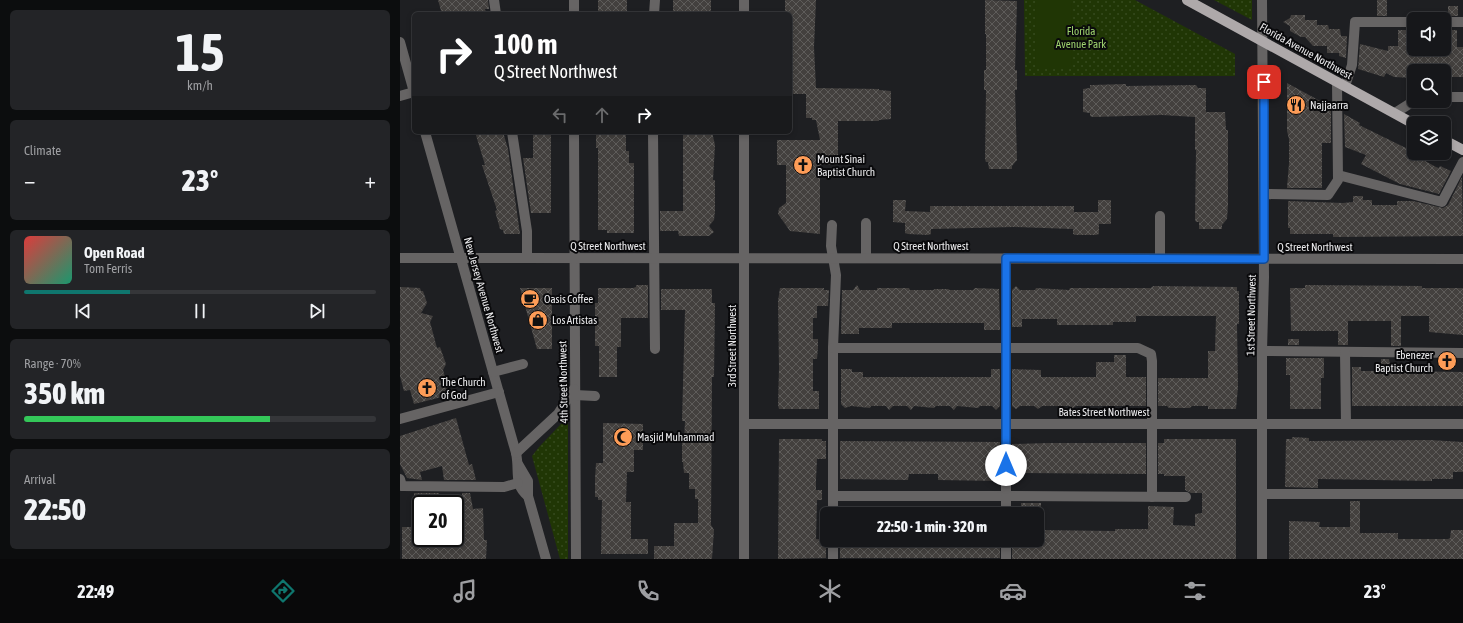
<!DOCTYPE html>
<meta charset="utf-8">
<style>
body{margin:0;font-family:"Asap Condensed",sans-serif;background:#232427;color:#f1f3f6;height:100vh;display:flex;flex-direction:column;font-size:15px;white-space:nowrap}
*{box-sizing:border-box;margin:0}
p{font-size:13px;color:#9e9fa2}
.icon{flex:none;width:22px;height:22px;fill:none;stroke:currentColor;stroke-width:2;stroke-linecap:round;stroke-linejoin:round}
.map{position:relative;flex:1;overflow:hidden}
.panel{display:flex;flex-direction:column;gap:10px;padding:10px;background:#0c0d0e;width:400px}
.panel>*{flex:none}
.banner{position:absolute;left:12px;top:12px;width:380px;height:122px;border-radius:6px;box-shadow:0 2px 6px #0003,0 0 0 1px #353639;background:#202124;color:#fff;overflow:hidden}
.tools{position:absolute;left:1007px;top:12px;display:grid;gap:8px}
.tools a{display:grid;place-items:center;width:44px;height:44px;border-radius:6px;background:#16171a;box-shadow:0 2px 6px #0003,0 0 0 1px #353639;font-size:20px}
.speed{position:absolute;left:12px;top:495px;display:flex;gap:8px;font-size:20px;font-weight:700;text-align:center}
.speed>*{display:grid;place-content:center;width:52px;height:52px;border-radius:50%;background:#16171a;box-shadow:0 2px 6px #0003,0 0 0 1px #353639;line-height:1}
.speed .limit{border:2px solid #111;border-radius:6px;background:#fff;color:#111}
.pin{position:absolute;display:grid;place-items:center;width:34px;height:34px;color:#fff;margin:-17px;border-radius:8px;box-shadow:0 2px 6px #0006}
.me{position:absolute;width:44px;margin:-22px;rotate:0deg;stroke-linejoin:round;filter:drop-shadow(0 0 3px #0008)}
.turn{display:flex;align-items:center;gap:14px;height:84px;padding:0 16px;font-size:18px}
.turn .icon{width:52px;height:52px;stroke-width:2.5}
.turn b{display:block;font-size:28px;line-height:34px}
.lanes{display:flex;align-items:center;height:38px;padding:0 16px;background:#0003;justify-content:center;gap:20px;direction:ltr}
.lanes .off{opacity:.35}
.big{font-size:30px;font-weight:800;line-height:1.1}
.panel .card{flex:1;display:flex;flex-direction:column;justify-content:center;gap:6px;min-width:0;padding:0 14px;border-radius:6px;background:#232427}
.panel .dial{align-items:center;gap:0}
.dial b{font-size:52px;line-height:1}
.song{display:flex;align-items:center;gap:12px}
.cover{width:48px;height:48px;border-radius:6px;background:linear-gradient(135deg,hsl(0 70% 55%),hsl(160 70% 35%))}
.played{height:4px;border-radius:2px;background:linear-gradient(90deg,#0f766e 30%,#353639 30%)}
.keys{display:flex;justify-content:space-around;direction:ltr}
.heat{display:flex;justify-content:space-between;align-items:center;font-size:22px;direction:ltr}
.charge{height:6px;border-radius:3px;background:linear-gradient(90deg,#34c759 70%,#353639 0)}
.trip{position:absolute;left:420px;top:507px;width:224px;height:40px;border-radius:6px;background:#16171a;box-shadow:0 2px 6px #0003,0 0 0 1px #353639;font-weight:800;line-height:40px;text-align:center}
.dock{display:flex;height:64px;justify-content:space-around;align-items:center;background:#09090a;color:#9e9fa2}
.dock .icon{width:28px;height:28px}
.dock .current{color:#0f766e}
.dock b{font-size:18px;color:#f1f3f6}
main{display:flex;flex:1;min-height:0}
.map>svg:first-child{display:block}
.green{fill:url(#green-dots)}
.pitch{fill:#203605}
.building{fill:url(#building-cross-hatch)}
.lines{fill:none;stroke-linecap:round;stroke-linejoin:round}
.minor{stroke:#666464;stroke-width:10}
.major{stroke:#aea9aa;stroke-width:10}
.route-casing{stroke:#114b97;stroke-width:10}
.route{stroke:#1a73e8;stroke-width:7}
.labels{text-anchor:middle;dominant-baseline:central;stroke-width:4;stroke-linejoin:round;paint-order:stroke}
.park-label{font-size:11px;fill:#9fd46f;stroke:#09090b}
.street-label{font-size:11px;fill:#ececee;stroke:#09090b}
.poi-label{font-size:11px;fill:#ececee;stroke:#09090b;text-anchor:start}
</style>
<main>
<section class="panel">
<div class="card dial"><b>15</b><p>km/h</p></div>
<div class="card"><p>Climate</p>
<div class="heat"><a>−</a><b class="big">23°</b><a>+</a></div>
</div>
<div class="card">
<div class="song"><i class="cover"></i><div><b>Open Road</b><p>Tom Ferris</p></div></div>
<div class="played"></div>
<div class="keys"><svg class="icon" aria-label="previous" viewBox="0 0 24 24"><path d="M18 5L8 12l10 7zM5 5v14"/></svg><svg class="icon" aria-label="pause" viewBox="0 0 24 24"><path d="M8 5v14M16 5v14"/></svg><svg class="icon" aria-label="next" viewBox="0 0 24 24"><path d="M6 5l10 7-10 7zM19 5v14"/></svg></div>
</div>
<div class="card"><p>Range · 70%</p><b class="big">350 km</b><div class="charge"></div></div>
<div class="card"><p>Arrival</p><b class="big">22:50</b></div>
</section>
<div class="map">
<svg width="1063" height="559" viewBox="0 0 1063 559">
<defs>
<pattern id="green-dots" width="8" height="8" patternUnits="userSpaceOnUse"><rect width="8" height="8" fill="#203605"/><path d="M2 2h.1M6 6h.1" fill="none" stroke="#364a1e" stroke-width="1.8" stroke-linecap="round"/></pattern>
<pattern id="building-cross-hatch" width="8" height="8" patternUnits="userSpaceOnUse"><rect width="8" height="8" fill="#43403e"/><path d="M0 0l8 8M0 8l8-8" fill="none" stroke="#5e5c5a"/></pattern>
</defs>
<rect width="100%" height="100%" fill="#1e1f22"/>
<g class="green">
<path d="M624,0H735L835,54V76H625Z"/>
<path d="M814,0H852V20Z"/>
<path d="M162,423H168V559H160L132,456L139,447Z"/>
</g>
<path class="pitch" d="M635,1H671L672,67H636Z"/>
<g class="building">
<path d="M38,0H88L89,9H85L86,14H42Z"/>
<rect x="198" y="0" width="29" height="14"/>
<rect x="273" y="0" width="38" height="14"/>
<path d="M385,0H416L414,47L416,88L479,89V90L491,91V119L479,120V121H438V165H420V234L390,231L378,214L379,208L386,203V165H377V140H420L416,120H412V118H406V94H390V14H385Z"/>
<path d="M585,0L617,1L615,70H617V90H615L617,160L612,166V169H589L588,162H586L585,159L586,90H584V70H586V34H585Z"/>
<rect x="977" y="0" width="10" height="16"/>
<rect x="1048" y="6" width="10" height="10"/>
<path d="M891,15H905V20H917V25H928L929,29H940L941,36H947L946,58L939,56V53H927V46H913L905,37H901L890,31V26L883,22L890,18Z"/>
<path d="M998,30H1014V49H1044V30H1057V47H1063V77H1044V71H1014V78L994,77L986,73L984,77L958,69L960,44L988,51V46H998Z"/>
<path d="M887,83L931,107V143H922V188H887L889,163V139L887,131Z"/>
<path d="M726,84V86L796,85L798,88H806V112H825L826,130H828V205L827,219L822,225V229H799V222H796L795,219L796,150H795V117L762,115L693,117L690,116V113L683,112V89L690,88V85H693Z"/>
<path d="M944,114L960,123L959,125L1012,151L1011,153L1036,167L1039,168L1040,166L1051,171L1039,194L1000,184L961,164L966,155L945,147Z"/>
<path d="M75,132H103L108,149L120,234H104L103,230L100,229L95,211L97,210L82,165H85Z"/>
<path d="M133,132H151V213H131L123,158H133Z"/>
<path d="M196,132H216V134H226V151H229V163H234V233H207V230H198V148H196Z"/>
<path d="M283,132H312L315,145L313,180H315V211L314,220L309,226L314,232L309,236H279L278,231H260V211H283Z"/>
<path d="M1062,177L1063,236L933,237V234H890V228H888V201L943,203L953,202V196H963V200H972V205H997V201H1013L1043,208L1048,205Z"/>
<path d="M493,200H506L505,211L530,212V206H674V212H698V200H711V224H699V234L696,235H676L673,234V229L614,227L531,229V234L528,235L508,234L505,233V223L493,222Z"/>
<path d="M236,285H248V318H221V347H217V377H199V346H195V303H198V288H233L236,287Z"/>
<path d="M457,285L460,290H477V288H509L510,290H533L535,289H548L550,290H573L575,288L599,289L600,330H584V323H492V328H459V334H441L442,290H453Z"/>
<path d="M905,285L1022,286V288H1063V335L1029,332V316H1001V346H991V321H948V345H938V331H891L890,288H905Z"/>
<path d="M616,286L620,290H635L636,288L669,290L670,288H751L753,286L837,287V291H839V324H837L838,387L836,409H808V406H792L790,408H769L767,406H758V378H808V351H815L816,316H736V322H713V325H657V319H622V327H612V290Z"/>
<path d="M0,287L20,288L21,291H23L27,303L21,313L33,316L30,322L37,348L40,347L46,364L43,370L50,395L14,404L10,390L4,391L0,376Z"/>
<path d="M120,288H152V349H137Z"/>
<path d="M380,288H424V290H429L428,306H417V318H413V339H418V348L417,359H413V391H419V409H379L378,405L379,368L378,301Z"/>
<path d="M261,289H312V303H315L314,377H312L311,525L314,530L312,559H254V546H274V523H298V499H295V489H289V473H284L283,462H282V441H284L285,421H282L285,310H261Z"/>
<rect x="888" y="339" width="11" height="6"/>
<path d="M714,355H726V377H746V406H676L672,409L669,406H642L638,409L634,406H620L616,409L612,406V369L641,370V377H696V362H714Z"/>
<path d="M886,358H924V378H921V409H890V375H886Z"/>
<path d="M981,359H989L991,371L1063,372V406H952V367H961V371H981Z"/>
<path d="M441,369H452V372H463V377H591V369H600V406L596,410L592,406H580L578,408L557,406L554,410L550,406H536L534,408L514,406L511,410L507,406H493L489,410L486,406H471L470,408L451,406L445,408L441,404Z"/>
<path d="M56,418L69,465L72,464L76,480H44L42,466L20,472L22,480L7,478L0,464V436Z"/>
<path d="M203,423L243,424V450H234V472H227L226,502H231V539H248V554H201L202,500H198V497H195V479L196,463H203Z"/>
<path d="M892,437L909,438V441L1030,440L1063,442V472H1053V479H1032V481L918,479V488L885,487L886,439H892Z"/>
<path d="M379,439H422V441H426V459H417L416,480V490H422V500H417L416,539L426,540V558L378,559Z"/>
<path d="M764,439H836V559H612V540H637V530L715,531V529H748V506L774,507L773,525L795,526V514L802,513V493H791L785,490V476H764V474H758V443H764Z"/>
<path d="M440,441L600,442V481L538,480V474H509L508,480L440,479Z"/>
<path d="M648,443H746V474L620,473V481H612V444Z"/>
<rect x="14" y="493" width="25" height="11"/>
<path d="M62,493H70L73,509L83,508L84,540H87L86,559H2V527H21V538H55V529H62Z"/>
<path d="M950,501H960V533H998V539H1048L1050,538L1051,530H1063V559H889V521L920,522L919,527H950Z"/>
<rect x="621" y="503" width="20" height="11"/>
<rect x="440" y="540" width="160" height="18"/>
</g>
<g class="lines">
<g class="minor">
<path d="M94,0L96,14"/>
<path d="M174,14V0"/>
<path d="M254,14L255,0"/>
<path d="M344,14V0"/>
<path d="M1044,22H1063"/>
<path d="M0,42L14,92"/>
<path d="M945,86L952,65L955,22H1014"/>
<path d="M0,96L14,92"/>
<path d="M1044,97H1063"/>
<path d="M995,113L1014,101"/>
<path d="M25,132L116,453C120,471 113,484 128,496"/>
<path d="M112,132L127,231V258"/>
<path d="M174,132L176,559"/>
<path d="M253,132L255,349"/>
<path d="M938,175L1042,202L1063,162"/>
<path d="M864,194L928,195L938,180L937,82"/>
<path d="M760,216V258"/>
<path d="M466,223V258"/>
<path d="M432,225L431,246L436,275L433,348V496"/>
<path d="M0,258L1063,259"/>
<path d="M433,348H738L751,354L752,361V497"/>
<path d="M862,351L1063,353"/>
<path d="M945,352L946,424"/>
<path d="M93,372L123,364"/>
<path d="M175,395L195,396"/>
<path d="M0,419L99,392"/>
<path d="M344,424H1063"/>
<path d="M116,453L158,414L174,389"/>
<path d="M118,464L128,481V496L146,559"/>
<path d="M0,479L2,486L104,487L118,483"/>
<path d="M862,494H1063"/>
<path d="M433,514V496H606V258"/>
<path d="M606,514V496L786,497"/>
<path d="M606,540V559"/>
<path d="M344,559V132"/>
<path d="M433,559V540"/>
<path d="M862,559V351L864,277L862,0"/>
</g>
<g class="major">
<path d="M787,0L1014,124"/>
<path d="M1044,140L1063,150"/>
</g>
</g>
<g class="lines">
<defs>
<path id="route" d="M606,465V258L864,259V82"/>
</defs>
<use href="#route" class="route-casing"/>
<use href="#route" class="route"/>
</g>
<defs>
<symbol id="restaurant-disc" viewBox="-11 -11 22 22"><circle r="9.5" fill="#fd9c57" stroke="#09090b"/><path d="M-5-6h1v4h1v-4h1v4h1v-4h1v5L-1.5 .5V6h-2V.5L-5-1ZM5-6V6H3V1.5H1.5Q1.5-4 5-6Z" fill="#111"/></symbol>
<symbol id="church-disc" viewBox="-11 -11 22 22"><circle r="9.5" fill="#fd9c57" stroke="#09090b"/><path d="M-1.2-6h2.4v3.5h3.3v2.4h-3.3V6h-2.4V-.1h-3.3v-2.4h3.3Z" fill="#111"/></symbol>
<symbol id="cafe-disc" viewBox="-11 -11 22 22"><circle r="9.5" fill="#fd9c57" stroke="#09090b"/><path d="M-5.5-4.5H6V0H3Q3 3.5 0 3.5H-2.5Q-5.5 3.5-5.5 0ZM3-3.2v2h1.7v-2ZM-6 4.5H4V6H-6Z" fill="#111"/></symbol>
<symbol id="shop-disc" viewBox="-11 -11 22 22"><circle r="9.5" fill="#fd9c57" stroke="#09090b"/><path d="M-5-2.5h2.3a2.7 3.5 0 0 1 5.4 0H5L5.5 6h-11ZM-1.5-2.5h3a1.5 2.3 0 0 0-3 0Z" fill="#111"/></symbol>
<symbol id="mosque-disc" viewBox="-11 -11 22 22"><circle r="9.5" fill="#fd9c57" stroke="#09090b"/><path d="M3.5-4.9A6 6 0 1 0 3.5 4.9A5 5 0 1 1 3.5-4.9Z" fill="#111"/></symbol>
</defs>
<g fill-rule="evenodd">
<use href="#restaurant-disc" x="885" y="94" width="22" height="22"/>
<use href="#church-disc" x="392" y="154" width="22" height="22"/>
<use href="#cafe-disc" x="119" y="288" width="22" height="22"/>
<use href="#shop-disc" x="127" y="309" width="22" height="22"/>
<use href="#church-disc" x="1036" y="350" width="22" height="22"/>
<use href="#church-disc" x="16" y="377" width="22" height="22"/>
<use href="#mosque-disc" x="212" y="426" width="22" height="22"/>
</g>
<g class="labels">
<g class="park-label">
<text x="681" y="31">Florida<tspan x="681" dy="13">Avenue Park</tspan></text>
</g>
<g class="street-label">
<text transform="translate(906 51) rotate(29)">Florida Avenue Northwest</text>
<text x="208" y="246">Q Street Northwest</text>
<text x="531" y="246">Q Street Northwest</text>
<text x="915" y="247">Q Street Northwest</text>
<text transform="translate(84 295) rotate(74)">New Jersey Avenue Northwest</text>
<text transform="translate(851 315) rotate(-89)">1st Street Northwest</text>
<text transform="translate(332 346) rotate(-90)">3rd Street Northwest</text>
<text transform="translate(163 382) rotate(-91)">4th Street Northwest</text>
<text x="704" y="412">Bates Street Northwest</text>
</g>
<g class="poi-label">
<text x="910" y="105">Najjaarra</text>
<text x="417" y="159">Mount Sinai<tspan x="417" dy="13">Baptist Church</tspan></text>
<text x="144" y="299">Oasis Coffee</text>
<text x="152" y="320">Los Artistas</text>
<text x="1033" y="355" text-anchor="end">Ebenezer<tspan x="1033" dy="13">Baptist Church</tspan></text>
<text x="41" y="382">The Church<tspan x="41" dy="13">of God</tspan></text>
<text x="237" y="437">Masjid Muhammad</text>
</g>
</g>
</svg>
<div class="tools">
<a><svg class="icon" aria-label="sound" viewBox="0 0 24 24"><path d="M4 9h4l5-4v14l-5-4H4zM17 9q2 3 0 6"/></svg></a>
<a><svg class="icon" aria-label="search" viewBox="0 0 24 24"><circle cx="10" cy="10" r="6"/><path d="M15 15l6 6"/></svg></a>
<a><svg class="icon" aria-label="layers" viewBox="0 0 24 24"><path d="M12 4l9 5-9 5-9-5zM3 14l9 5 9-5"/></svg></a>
</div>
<div class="speed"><div class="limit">20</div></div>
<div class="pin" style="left:864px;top:82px;background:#d93025"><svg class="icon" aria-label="arrive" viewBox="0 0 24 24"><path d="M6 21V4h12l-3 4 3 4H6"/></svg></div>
<svg class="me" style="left:606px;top:465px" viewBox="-20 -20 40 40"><circle r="19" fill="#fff"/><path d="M0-13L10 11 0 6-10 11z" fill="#1a73e8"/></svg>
<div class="trip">22:50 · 1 min · 320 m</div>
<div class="banner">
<div class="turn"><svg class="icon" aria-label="right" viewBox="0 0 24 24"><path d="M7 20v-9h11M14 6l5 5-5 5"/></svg><div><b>100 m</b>Q Street Northwest</div></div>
<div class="lanes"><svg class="icon off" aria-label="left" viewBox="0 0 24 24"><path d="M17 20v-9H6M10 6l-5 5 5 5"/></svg><svg class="icon off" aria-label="ahead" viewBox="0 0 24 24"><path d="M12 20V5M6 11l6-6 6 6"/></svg><svg class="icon" aria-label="right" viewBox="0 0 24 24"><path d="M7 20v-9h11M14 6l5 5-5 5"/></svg></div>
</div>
</div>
</main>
<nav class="dock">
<b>22:49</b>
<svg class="icon current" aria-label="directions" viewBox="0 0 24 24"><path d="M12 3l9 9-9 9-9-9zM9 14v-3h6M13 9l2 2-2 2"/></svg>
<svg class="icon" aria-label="music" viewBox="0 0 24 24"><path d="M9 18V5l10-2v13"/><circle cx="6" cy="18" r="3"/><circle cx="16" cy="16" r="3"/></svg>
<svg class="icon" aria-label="phone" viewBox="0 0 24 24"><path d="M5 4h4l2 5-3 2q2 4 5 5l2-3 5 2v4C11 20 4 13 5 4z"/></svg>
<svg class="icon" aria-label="climate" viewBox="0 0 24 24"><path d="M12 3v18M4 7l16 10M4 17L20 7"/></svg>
<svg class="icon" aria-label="car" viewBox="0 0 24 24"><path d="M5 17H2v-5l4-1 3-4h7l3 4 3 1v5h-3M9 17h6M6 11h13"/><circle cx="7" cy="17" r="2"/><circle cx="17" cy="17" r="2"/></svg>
<svg class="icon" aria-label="filters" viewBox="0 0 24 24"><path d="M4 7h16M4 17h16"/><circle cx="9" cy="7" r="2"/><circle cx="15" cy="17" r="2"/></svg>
<b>23°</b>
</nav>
